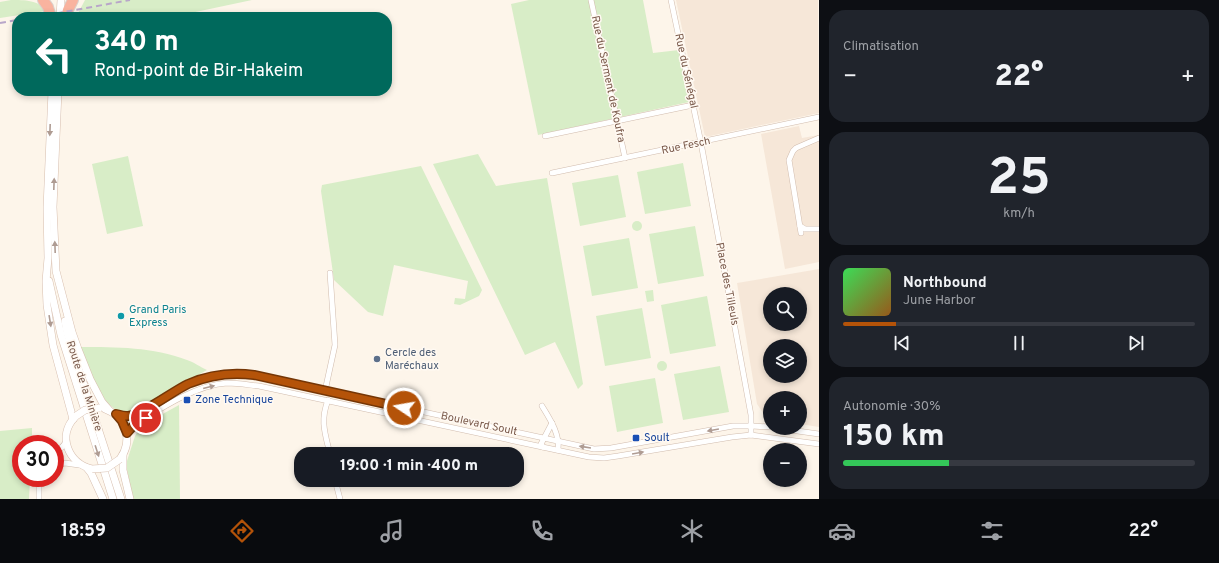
<!DOCTYPE html>
<html lang="fr">
<meta charset="utf-8">
<style>
body{margin:0;font-family:Overpass,sans-serif;background:#20242c;color:#f1f3f6;height:100vh;display:flex;flex-direction:column;font-size:15px;white-space:nowrap}
*{box-sizing:border-box;margin:0}
p{font-size:13px;color:#9ea1a6}
.icon{flex:none;width:22px;height:22px;fill:none;stroke:currentColor;stroke-width:2;stroke-linecap:round;stroke-linejoin:round}
.map{position:relative;flex:1;overflow:hidden}
.details{display:flex;flex-direction:column;gap:10px;padding:10px;background:#0d0f14;width:400px}
.details>*{flex:none}
.guide{position:absolute;left:12px;top:12px;width:380px;height:84px;border-radius:16px;box-shadow:0 2px 6px #0003;background:#00695c;color:#fff;overflow:hidden}
.buttons{position:absolute;left:763px;top:287px;display:grid;gap:8px}
.buttons a{display:grid;place-items:center;width:44px;height:44px;border-radius:50%;background:#171b24;box-shadow:0 2px 6px #0003;font-size:20px}
.speed{position:absolute;left:12px;top:435px;display:flex;gap:8px;font-size:20px;font-weight:700;text-align:center}
.speed>*{display:grid;place-content:center;width:52px;height:52px;border-radius:50%;background:#171b24;box-shadow:0 2px 6px #0003;line-height:1}
.speed .limit{border:6px solid #d22;background:#fff;color:#111}
.pin{position:absolute;display:grid;place-items:center;width:34px;height:34px;color:#fff;margin:-17px;border:2px solid #fff;border-radius:50%;box-shadow:0 1px 4px #0007}
.me{position:absolute;width:44px;margin:-22px;rotate:282deg;stroke-linejoin:round;filter:drop-shadow(0 0 3px #0008)}
.turn{display:flex;align-items:center;gap:14px;height:84px;padding:0 16px;font-size:18px}
.turn .icon{width:52px;height:52px;stroke-width:2.5}
.turn b{display:block;font-size:28px;line-height:34px}
.big{font-size:30px;font-weight:800;line-height:1.1}
.details .widget{flex:1;display:flex;flex-direction:column;justify-content:center;gap:6px;min-width:0;padding:0 14px;border-radius:16px;background:#20242c}
.details .dial{align-items:center;gap:0}
.dial b{font-size:52px;line-height:1}
.song{display:flex;align-items:center;gap:12px}
.cover{width:48px;height:48px;border-radius:6px;background:linear-gradient(135deg,hsl(130 70% 55%),hsl(30 70% 35%))}
.played{height:4px;border-radius:2px;background:linear-gradient(90deg,#b45309 15%,#363941 15%)}
.keys{display:flex;justify-content:space-around;direction:ltr}
.heat{display:flex;justify-content:space-between;align-items:center;font-size:22px;direction:ltr}
.charge{height:6px;border-radius:3px;background:linear-gradient(90deg,#34c759 30%,#363941 0)}
.trip{position:absolute;left:294px;top:447px;width:230px;height:40px;border-radius:16px;background:#171b24;box-shadow:0 2px 6px #0003;font-weight:800;line-height:40px;text-align:center}
.menu{display:flex;height:64px;justify-content:space-around;align-items:center;background:#090b0e;color:#9ea1a6}
.menu .icon{width:28px;height:28px}
.menu .on{color:#b45309}
.menu b{font-size:18px;color:#f1f3f6}
main{display:flex;flex:1;min-height:0}
.map>svg:first-child{display:block}
.residential{fill:#f6e7d8;fill-rule:evenodd}
.green{fill:#d8edc7}
.lines{fill:none;stroke-linecap:round;stroke-linejoin:round}
.street-casing{stroke:#d1bcae;stroke-width:6}
.secondary-casing{stroke:#d7beae;stroke-width:8}
.highway-casing{stroke:#dad1cd;stroke-width:12}
.street{stroke:#fff;stroke-width:5}
.secondary{stroke:#fff;stroke-width:7}
.highway{stroke:#f9b39f;stroke-width:10}
.rail{stroke:#b8a6c9;stroke-width:2;stroke-dasharray:6 4;stroke-linecap:butt}
.secondary-bridge-casing{stroke:#d7beae;stroke-width:8;stroke-linecap:butt}
.secondary-bridge{stroke:#fff;stroke-width:7}
.oneway{fill:#af9c93}
.route-casing{stroke:#753606;stroke-width:10}
.route{stroke:#b45309;stroke-width:7}
.culture-dot{fill:#0f9aa8;stroke:#fff9f2;stroke-width:1.5}
.service-dot{fill:#5c6f8a;stroke:#fff9f2;stroke-width:1.5}
.transit-dot{fill:#1a4fb4;stroke:#fff9f2;stroke-width:1.5}
.labels{text-anchor:middle;dominant-baseline:central;stroke-width:3;stroke-linejoin:round;paint-order:stroke}
.street-label{font-size:11px;fill:#7a5a4b;stroke:#fff9f2}
.culture-label{font-size:11px;fill:#0d838f;stroke:#fff9f2;text-anchor:start}
.service-label{font-size:11px;fill:#4e5e75;stroke:#fff9f2;text-anchor:start}
.transit-label{font-size:11px;fill:#164399;stroke:#fff9f2;text-anchor:start}
</style>
<main>
<div class="map">
<svg width="819" height="499" viewBox="0 0 819 499">
<rect width="100%" height="100%" fill="#fdf5ea"/>
<g class="residential">
<path d="M676,0H818L819,113L705,137Z"/>
<path d="M799,126L802,138L819,135V262L785,269L761,134Z"/>
<path d="M819,269V427L800,424V398H770V420H768L757,404L737,283ZM770,294H800V324H770ZM770,346H800V376H770Z"/>
</g>
<g class="green">
<path d="M11,0C25,0 39,0 46,11L0,18V2Z"/>
<path d="M85,0H252L172,17H76Z"/>
<path d="M529,0H643L653,53L679,50L689,102L538,135L511,4Z"/>
<path d="M478,154L496,186L547,178L583,384L578,389L555,342L525,355L433,164Z"/>
<path d="M128,156L143,226L107,234L92,164Z"/>
<path d="M683,163L691,206L645,214L637,172Z"/>
<path d="M421,166L482,290L479,296L460,305L454,304L455,298L465,299L468,281L394,265L383,316L368,312L334,280L321,191L322,185Z"/>
<path d="M618,175L626,217L580,226L572,183Z"/>
<circle cx="637" cy="226" r="5"/>
<path d="M695,226L704,276L658,284L649,234Z"/>
<path d="M629,238L638,288L592,296L583,246Z"/>
<path d="M653,290L654,301L647,302L645,291Z"/>
<path d="M707,296L716,346L670,354L661,305Z"/>
<path d="M642,308L651,358L605,366L596,316Z"/>
<path d="M80,347C117,347 153,347 187,360C194,362 200,367 207,370L132,412C129,412 125,412 122,412C100,407 88,365 80,347Z"/>
<circle cx="662" cy="366" r="5"/>
<path d="M720,366L729,412L683,420L674,374Z"/>
<path d="M655,378L663,423L617,432L609,386Z"/>
<path d="M179,405L180,499H133L126,464L135,436L141,426Z"/>
<path d="M32,428V444H21V478H30L29,499H0V431Z"/>
</g>
<g class="lines">
<defs>
<g id="street">
<path d="M591,0L625,158"/>
<path d="M671,0L701,143L751,415V435"/>
<path d="M545,136L693,105"/>
<path d="M552,173L819,117"/>
<path d="M800,226L805,229H819"/>
<path d="M801,233L789,160L793,151L796,148L819,138"/>
<path d="M325,391L335,345L330,273"/>
<path d="M328,400C320,421 325,433 330,454"/>
<path d="M542,406C550,419 560,434 558,450"/>
<path d="M116,414C120,415 124,416 128,416C142,415 173,391 188,384C209,375 231,371 254,375L594,449L611,448L733,426H752L770,427"/>
<path d="M776,428L819,434"/>
<path d="M127,433L134,425C161,408 196,385 227,383C238,383 249,385 259,386L589,457L604,458L618,456L732,437L751,435L819,444"/>
<path d="M543,447L541,444L552,423"/>
<path d="M55,451C60,449 64,447 66,441"/>
<path d="M55,465L65,463L79,465"/>
<path d="M335,480L340,499"/>
<path d="M39,499V478"/>
</g>
<g id="secondary">
<path d="M60,17L61,0"/>
<path d="M52,91L47,208L48,258L46,281L47,305L53,345L73,419"/>
<path d="M58,91L53,207L56,271L72,332L78,349L90,379L102,402L109,410"/>
<path d="M49,281L61,335L113,499"/>
<path d="M65,321L67,333L121,499"/>
<path d="M105,409C127,417 133,441 120,459"/>
<path d="M75,417C57,436 68,463 92,469"/>
<path d="M123,455V470L130,499"/>
<path d="M87,468L91,473L103,499"/>
</g>
<g id="highway">
<path d="M43,0L48,7L51,17"/>
<path d="M66,17L68,10L73,0"/>
</g>
</defs>
<use href="#street" class="street-casing"/>
<use href="#secondary" class="secondary-casing"/>
<use href="#highway" class="highway-casing"/>
<use href="#street" class="street"/>
<use href="#secondary" class="secondary"/>
<use href="#highway" class="highway"/>
<g class="rail">
<path d="M37,17L130,0"/>
<path d="M0,23L17,20"/>
</g>
<defs>
<g id="secondary-bridge">
<path d="M76,416L85,410L99,408"/>
<path d="M92,469L107,468L120,459"/>
</g>
</defs>
<use href="#secondary-bridge" class="secondary-bridge-casing"/>
<use href="#secondary-bridge" class="secondary-bridge"/>
</g>
<defs><path id="oneway-solid" d="M-6-.8H1V-3.2L6.5 0L1 3.2V.8H-6Z"/></defs>
<g class="oneway">
<use href="#oneway-solid" transform="translate(50 130) rotate(92)"/>
<use href="#oneway-solid" transform="translate(54 184) rotate(-88)"/>
<use href="#oneway-solid" transform="translate(55 247) rotate(-92)"/>
<use href="#oneway-solid" transform="translate(50 321) rotate(81)"/>
<use href="#oneway-solid" transform="translate(209 387) rotate(-14)"/>
<use href="#oneway-solid" transform="translate(713 430) rotate(170)"/>
<use href="#oneway-solid" transform="translate(585 447) rotate(-171)"/>
<use href="#oneway-solid" transform="translate(97 451) rotate(72)"/>
<use href="#oneway-solid" transform="translate(638 453) rotate(-10)"/>
</g>
<g class="lines">
<defs>
<path id="route" d="M146,418L134,425L127,433L122,421L116,414C120,415 124,416 128,416C142,415 173,391 188,384C209,375 231,372 254,375L404,408"/>
</defs>
<use href="#route" class="route-casing"/>
<use href="#route" class="route"/>
</g>
<circle class="culture-dot" cx="121" cy="316" r="4"/>
<circle class="service-dot" cx="377" cy="359" r="4"/>
<g class="transit-dot">
<rect x="183" y="396" width="8" height="8" rx="2"/>
<rect x="632" y="434" width="8" height="8" rx="2"/>
</g>
<g class="labels">
<g class="street-label">
<text transform="translate(686 71) rotate(78)">Rue du Sénégal</text>
<text transform="translate(608 79) rotate(78)">Rue du Serment de Koufra</text>
<text transform="translate(686 146) rotate(-12)">Rue Fesch</text>
<text transform="translate(727 284) rotate(79)">Place des Tilleuls</text>
<text transform="translate(84 386) rotate(72)">Route de la Minière</text>
<text transform="translate(479 424) rotate(12)">Boulevard Soult</text>
</g>
<g class="culture-label">
<text x="129" y="310">Grand Paris<tspan x="129" dy="13">Express</tspan></text>
</g>
<g class="service-label">
<text x="385" y="353">Cercle des<tspan x="385" dy="13">Maréchaux</tspan></text>
</g>
<g class="transit-label">
<text x="195" y="400">Zone Technique</text>
<text x="644" y="438">Soult</text>
</g>
</g>
</svg>
<div class="buttons">
<a><svg class="icon" aria-label="search" viewBox="0 0 24 24"><circle cx="10" cy="10" r="6"/><path d="M15 15l6 6"/></svg></a>
<a><svg class="icon" aria-label="layers" viewBox="0 0 24 24"><path d="M12 4l9 5-9 5-9-5zM3 14l9 5 9-5"/></svg></a>
<a>+</a>
<a>−</a>
</div>
<div class="speed"><div class="limit">30</div></div>
<div class="pin" style="left:146px;top:418px;background:#d93025"><svg class="icon" aria-label="arrive" viewBox="0 0 24 24"><path d="M6 21V4h12l-3 4 3 4H6"/></svg></div>
<svg class="me" style="left:404px;top:408px" viewBox="-20 -20 40 40"><circle r="17" fill="#b45309" stroke="#fff" stroke-width="3"/><path d="M0-11L8 9 0 5-8 9z" fill="#fff"/></svg>
<div class="trip">19:00 · 1 min · 400 m</div>
<div class="guide">
<div class="turn"><svg class="icon" aria-label="left" viewBox="0 0 24 24"><path d="M17 20v-9H6M10 6l-5 5 5 5"/></svg><div><b>340 m</b>Rond-point de Bir-Hakeim</div></div>
</div>
</div>
<section class="details">
<div class="widget"><p>Climatisation</p>
<div class="heat"><a>−</a><b class="big">22°</b><a>+</a></div>
</div>
<div class="widget dial"><b>25</b><p>km/h</p></div>
<div class="widget">
<div class="song"><i class="cover"></i><div><b>Northbound</b><p>June Harbor</p></div></div>
<div class="played"></div>
<div class="keys"><svg class="icon" aria-label="previous" viewBox="0 0 24 24"><path d="M18 5L8 12l10 7zM5 5v14"/></svg><svg class="icon" aria-label="pause" viewBox="0 0 24 24"><path d="M8 5v14M16 5v14"/></svg><svg class="icon" aria-label="next" viewBox="0 0 24 24"><path d="M6 5l10 7-10 7zM19 5v14"/></svg></div>
</div>
<div class="widget"><p>Autonomie · 30%</p><b class="big">150 km</b><div class="charge"></div></div>
</section>
</main>
<nav class="menu">
<b>18:59</b>
<svg class="icon on" aria-label="directions" viewBox="0 0 24 24"><path d="M12 3l9 9-9 9-9-9zM9 14v-3h6M13 9l2 2-2 2"/></svg>
<svg class="icon" aria-label="music" viewBox="0 0 24 24"><path d="M9 18V5l10-2v13"/><circle cx="6" cy="18" r="3"/><circle cx="16" cy="16" r="3"/></svg>
<svg class="icon" aria-label="phone" viewBox="0 0 24 24"><path d="M5 4h4l2 5-3 2q2 4 5 5l2-3 5 2v4C11 20 4 13 5 4z"/></svg>
<svg class="icon" aria-label="climate" viewBox="0 0 24 24"><path d="M12 3v18M4 7l16 10M4 17L20 7"/></svg>
<svg class="icon" aria-label="car" viewBox="0 0 24 24"><path d="M5 17H2v-5l4-1 3-4h7l3 4 3 1v5h-3M9 17h6M6 11h13"/><circle cx="7" cy="17" r="2"/><circle cx="17" cy="17" r="2"/></svg>
<svg class="icon" aria-label="filters" viewBox="0 0 24 24"><path d="M4 7h16M4 17h16"/><circle cx="9" cy="7" r="2"/><circle cx="15" cy="17" r="2"/></svg>
<b>22°</b>
</nav>
